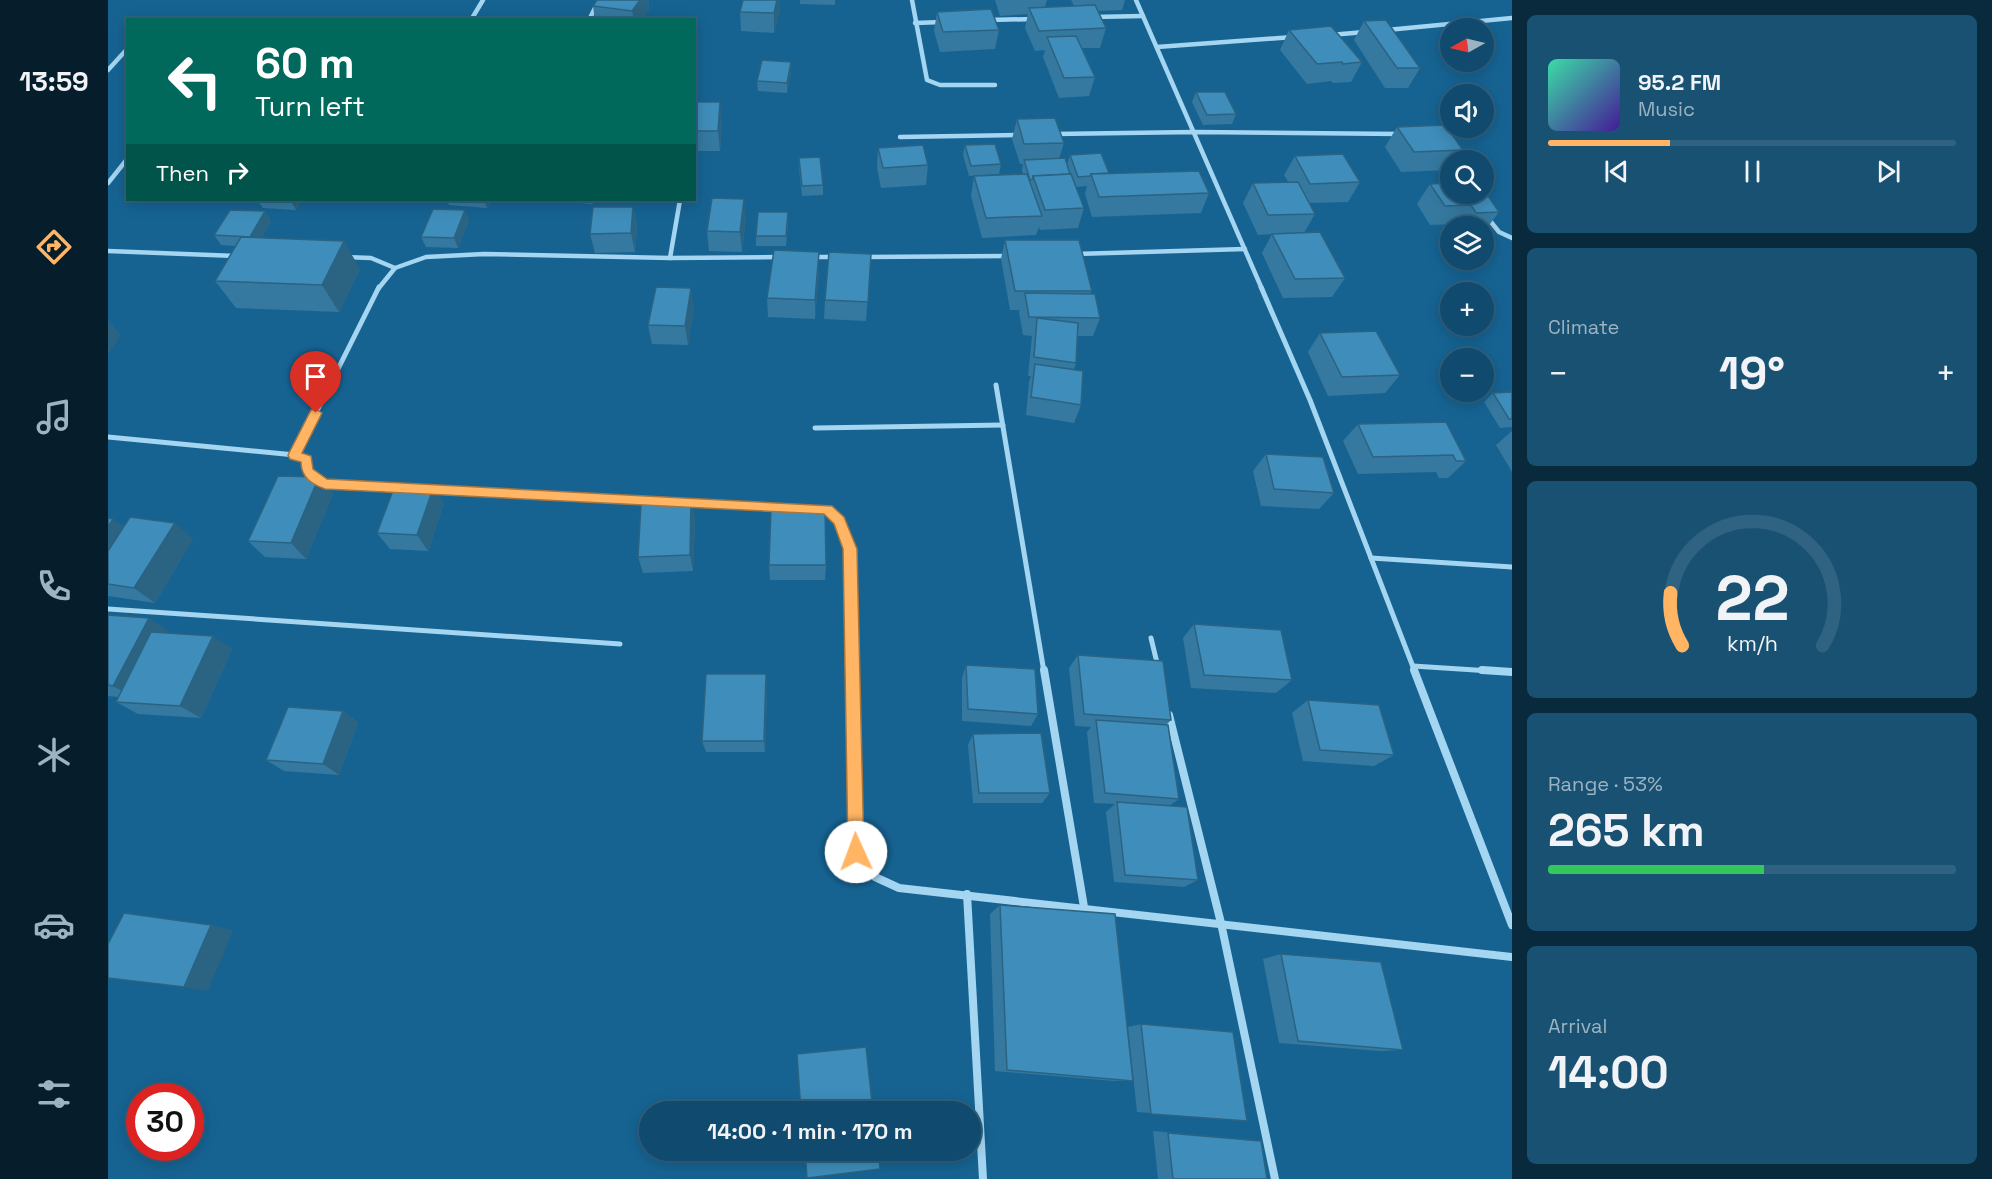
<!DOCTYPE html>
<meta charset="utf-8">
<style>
body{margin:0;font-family:"Space Grotesk",sans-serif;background:#195173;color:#f1f3f6;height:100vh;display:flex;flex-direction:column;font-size:22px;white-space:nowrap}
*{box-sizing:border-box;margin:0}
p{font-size:20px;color:#9cb3c2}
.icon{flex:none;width:33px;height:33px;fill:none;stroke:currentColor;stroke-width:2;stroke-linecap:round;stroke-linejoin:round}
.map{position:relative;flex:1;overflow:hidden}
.details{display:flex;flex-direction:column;gap:15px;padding:15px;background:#09293c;width:480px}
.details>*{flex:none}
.banner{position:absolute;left:18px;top:18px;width:570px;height:183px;border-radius:0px;box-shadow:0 3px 15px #0003,0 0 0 2px #306281;background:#00695c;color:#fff;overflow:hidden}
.needle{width:39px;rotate:262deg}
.controls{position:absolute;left:1332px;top:18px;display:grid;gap:12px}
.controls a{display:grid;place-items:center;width:54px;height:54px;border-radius:50%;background:#104a6e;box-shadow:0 3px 15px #0003,0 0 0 2px #306281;font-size:30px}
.speed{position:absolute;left:18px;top:1083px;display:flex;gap:12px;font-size:30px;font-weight:700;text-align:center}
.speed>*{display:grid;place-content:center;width:78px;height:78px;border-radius:50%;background:#104a6e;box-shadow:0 3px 15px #0003,0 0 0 2px #306281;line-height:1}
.speed .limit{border:9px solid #d22;background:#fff;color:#111}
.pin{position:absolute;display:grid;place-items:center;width:51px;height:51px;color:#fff;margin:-62px -26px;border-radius:50% 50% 50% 0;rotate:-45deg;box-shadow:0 0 6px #0007}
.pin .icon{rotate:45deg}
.me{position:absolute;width:66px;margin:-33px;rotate:358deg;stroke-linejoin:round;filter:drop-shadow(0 0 4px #0008)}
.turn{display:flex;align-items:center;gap:21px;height:126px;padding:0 30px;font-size:27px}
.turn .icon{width:78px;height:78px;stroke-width:2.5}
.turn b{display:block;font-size:42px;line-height:51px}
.then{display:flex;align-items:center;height:57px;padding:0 30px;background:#0003;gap:12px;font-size:22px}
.big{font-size:45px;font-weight:600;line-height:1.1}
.details .card{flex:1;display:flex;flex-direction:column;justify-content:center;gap:9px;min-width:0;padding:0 21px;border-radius:9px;background:#195173}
.details .dial{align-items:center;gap:0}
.dial svg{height:156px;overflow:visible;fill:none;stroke:#306281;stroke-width:7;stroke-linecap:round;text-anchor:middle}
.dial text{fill:#f1f3f6;stroke:none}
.song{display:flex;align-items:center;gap:18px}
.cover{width:72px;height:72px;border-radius:9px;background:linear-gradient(135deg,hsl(160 70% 55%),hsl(260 70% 35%))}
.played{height:6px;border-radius:3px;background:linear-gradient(90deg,#ffb564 30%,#306281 30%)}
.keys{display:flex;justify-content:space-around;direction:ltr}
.heat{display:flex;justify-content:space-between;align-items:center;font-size:33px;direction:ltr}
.charge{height:9px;border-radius:4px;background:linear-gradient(90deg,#34c759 53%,#306281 0)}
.trip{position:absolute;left:531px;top:1101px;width:342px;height:60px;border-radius:30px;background:#104a6e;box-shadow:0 3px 15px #0003,0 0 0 2px #306281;font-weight:600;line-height:60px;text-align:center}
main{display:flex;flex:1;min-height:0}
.menu{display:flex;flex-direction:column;width:108px;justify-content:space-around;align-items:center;background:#061e2c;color:#9cb3c2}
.menu .icon{width:42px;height:42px}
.menu .selected{color:#ffb564}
.menu b{font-size:27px;color:#f1f3f6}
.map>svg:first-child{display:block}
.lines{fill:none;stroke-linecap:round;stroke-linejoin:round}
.minor-far2{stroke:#a4d5f1;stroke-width:4.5}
.minor-far1{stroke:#a4d5f1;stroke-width:5}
.minor{stroke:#a4d5f1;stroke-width:8}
.wall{fill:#3579a0}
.shaded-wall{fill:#2b6382}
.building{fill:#3e8dba;stroke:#2b6382;stroke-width:1.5}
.route{fill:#ffb564;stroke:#a67641;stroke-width:1.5}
</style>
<main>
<nav class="menu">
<b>13:59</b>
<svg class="icon selected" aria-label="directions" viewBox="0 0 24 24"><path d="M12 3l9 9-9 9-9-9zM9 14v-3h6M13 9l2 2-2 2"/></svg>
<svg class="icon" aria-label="music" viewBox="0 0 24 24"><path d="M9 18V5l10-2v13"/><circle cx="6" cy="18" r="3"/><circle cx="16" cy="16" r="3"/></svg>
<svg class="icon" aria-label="phone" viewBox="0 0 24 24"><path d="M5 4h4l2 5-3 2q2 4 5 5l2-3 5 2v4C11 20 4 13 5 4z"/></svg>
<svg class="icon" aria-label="climate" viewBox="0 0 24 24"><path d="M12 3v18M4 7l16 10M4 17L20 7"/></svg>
<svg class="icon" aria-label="car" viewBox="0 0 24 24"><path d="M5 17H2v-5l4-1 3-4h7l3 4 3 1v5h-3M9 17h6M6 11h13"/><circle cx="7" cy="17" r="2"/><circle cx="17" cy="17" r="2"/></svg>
<svg class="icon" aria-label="filters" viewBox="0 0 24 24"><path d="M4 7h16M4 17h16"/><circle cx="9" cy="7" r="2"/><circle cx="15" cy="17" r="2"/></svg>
</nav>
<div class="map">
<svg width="1404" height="1179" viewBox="0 0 1404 1179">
<rect width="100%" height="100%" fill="#166392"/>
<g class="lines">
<g class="minor-far2">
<path d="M804,0L819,80L832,85H887"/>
<path d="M1028,0L1154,289"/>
<path d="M985,17L1035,16"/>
<path d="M363,20L375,0"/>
<path d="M481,20L491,0"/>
<path d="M880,20L927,19"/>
<path d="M807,23L834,22"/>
<path d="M1279,30L1404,18"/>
<path d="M1222,35L1257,32"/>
<path d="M1049,47L1185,37"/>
<path d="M0,70L20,48"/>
<path d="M946,134L1087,132L1293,134"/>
<path d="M792,137L912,135"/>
<path d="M0,183L20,158"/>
<path d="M1379,217L1391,232L1404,238"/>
<path d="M0,251L128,256"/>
<path d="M967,254L1137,249"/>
<path d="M237,257L263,258L287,268"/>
<path d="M703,257H729"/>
<path d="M757,257L900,256"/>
<path d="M562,258L572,200"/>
<path d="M270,289L287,268L318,257L376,254L562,258L672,257"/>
</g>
<g class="minor-far1">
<path d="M271,287L187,455L199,459C199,464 199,469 201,473C213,492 272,487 292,487"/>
<path d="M1153,287L1202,400L1307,672"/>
<path d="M888,385L936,672"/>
<path d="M707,428L895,425"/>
<path d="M0,437L187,455"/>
<path d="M320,488L697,508"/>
<path d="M710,509H719L732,521L742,549L744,672"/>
<path d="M1263,558L1404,567"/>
<path d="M0,609L512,644"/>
<path d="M1043,638L1050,667"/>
<path d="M1305,666L1398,672"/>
</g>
<g class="minor">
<path d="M744,670L748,852L767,877L791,888L1404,957"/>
<path d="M936,670L976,907"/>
<path d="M1306,670L1404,925"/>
<path d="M1374,670L1404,672"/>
<path d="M1061,715L1113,923L1167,1179"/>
<path d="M859,894L875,1179"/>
</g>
</g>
<g class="wall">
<path d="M489,0H540L541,9L535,20H487L485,6Z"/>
<path d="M692,0H727V5L692,4Z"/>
<path d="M887,0H939L937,7L966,6L963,0H1017L1014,10L990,11L998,28L992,48H974L987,77L981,96L951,98L935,57L937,50L927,51L917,28L920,14L892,16Z"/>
<path d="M672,9L666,33L633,31L632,12Z"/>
<path d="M829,12L891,30L887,49L832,52L826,31Z"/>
<path d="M1256,21L1312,68L1300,88H1277L1246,40Z"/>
<path d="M1181,30L1254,62L1243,82L1225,83L1223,81L1199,84L1172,50Z"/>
<path d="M683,72L679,93L650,91L649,81Z"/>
<path d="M1088,92L1128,114L1124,124L1095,125L1084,102Z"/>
<path d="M586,102L614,121L612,151H586Z"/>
<path d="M909,119L956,143L951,159L959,165L962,155L1001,173L1101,193L1093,213L984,217L977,194L979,186L968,187L976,208L970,228L932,230L931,227L928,235L874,238L863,196L866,176L915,174L914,170L915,164H912L904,139Z"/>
<path d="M1289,127L1355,150L1348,160H1342V168L1341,170L1293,172L1277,147Z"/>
<path d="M857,145L893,164L891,174L861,176L855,155Z"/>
<path d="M770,148L820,165L818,185L773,188L769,168Z"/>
<path d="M1187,156L1252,182L1240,202L1201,203L1207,214L1196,233L1237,278L1224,297L1175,298L1154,253L1164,234L1150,235L1135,203L1145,183L1180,182L1176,175Z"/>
<path d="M691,158L715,185V195L694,196L691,168Z"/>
<path d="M1322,184L1391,212L1376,232V226H1350L1348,224L1322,225L1309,204Z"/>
<path d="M149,200H193L188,210L155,208Z"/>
<path d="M339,200H384L379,208L341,205Z"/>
<path d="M461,200H486L484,204L461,202Z"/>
<path d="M525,207L529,226L527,252L487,253L482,234Z"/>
<path d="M157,211L163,221L153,238L252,269L231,312L128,308L107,281L128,246L113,245L106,235Z"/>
<path d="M638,218L634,252L601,251L599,231Z"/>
<path d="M361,220L350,248L318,247L313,237Z"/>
<path d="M680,222L678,246H648V236Z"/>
<path d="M897,240L984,291L982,294L992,318L985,336H969L968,363L966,369L973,405L966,423L918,415L921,382L923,376H920L924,336L915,335L911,312L912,310H902L893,259Z"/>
<path d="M711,252V271L707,319L660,317L659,298Z"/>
<path d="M763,254L758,321L716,319L717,300Z"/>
<path d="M586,307L580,345L544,344L540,325Z"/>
<path d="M1212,333L1292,375L1277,393L1220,396L1200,352Z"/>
<path d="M1404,392V427L1392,428L1376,402L1385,393Z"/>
<path d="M1338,422L1358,461L1340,478H1331L1328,472L1250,474L1235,441L1250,424Z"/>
<path d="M1404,431V472L1388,445Z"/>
<path d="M1158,454L1226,493L1211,509L1153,506L1145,471Z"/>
<path d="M225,494L198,559L157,557L140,541Z"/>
<path d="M336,503L320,551L282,549L269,533Z"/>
<path d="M583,503L587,519L585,571L535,573L530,557Z"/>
<path d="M0,518L16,527L85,539L47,603L0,596Z"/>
<path d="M661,565H718L717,580H662Z"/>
<path d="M0,615L61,632V633L124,649L93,718L30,714L8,702L10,697L0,696Z"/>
<path d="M1086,624L1184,680L1168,693L1083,688L1075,638Z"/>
<path d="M970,655L1063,720L1058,725L1071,799L1061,806L1090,880L1076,887L1006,882L998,812L1007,804L986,803L979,732L983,727L967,726L961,668Z"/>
<path d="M858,665L930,714L923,726L854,721V678Z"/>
<path d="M658,674L659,687L657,752H598L594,741Z"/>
<path d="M1200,700L1286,755L1266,766L1195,761L1184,713Z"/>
<path d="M235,711L250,723L231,775L176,771L158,760Z"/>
<path d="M865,734L942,793L934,803H865L860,745Z"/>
<path d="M892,905L1025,1081H1006L887,1071L882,914Z"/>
<path d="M1173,954L1295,1050L1272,1051L1171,1043L1155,959Z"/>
<path d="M1033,1024L1139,1121L1029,1112L1020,1027Z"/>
<path d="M1045,1131L1153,1141L1159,1179H1050Z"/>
</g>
<g class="shaded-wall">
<path d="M532,0H540L541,9L535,20H526L524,11Z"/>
<path d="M669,0H672V9L666,33V13Z"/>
<path d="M683,62V72L679,93V83Z"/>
<path d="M612,102L614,121L612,151L610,131Z"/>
<path d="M636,199L638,218L634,252L632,232Z"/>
<path d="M182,200H193L188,210Z"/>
<path d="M376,200H384L379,208Z"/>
<path d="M525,207L529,226L527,252L523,233Z"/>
<path d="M357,210L361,220L350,248L346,238Z"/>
<path d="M157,211L163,221L148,246L142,237Z"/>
<path d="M236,241L252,269L231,312L214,285Z"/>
<path d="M711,252V271L707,319V300Z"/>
<path d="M583,288L586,307L580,345L577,326Z"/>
<path d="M0,320L13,335L0,355Z"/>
<path d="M211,477L225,494L198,559L183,543Z"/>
<path d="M326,486L336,503L320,551L309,535Z"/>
<path d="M583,503L587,519L585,571L582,555Z"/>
<path d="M5,519L25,535L0,576V527Z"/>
<path d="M67,523L85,539L47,603L26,588Z"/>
<path d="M41,618L61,632L27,698L5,686Z"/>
<path d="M105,636L124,649L93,718L72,706Z"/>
<path d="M658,674L659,687L657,752L656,741Z"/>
<path d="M235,711L250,723L231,775L215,764Z"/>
<path d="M103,925L125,930L100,991L76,987Z"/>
</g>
<g class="building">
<path d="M489,0H532L524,11L485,6Z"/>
<path d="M635,0H669L666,13L632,12Z"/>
<path d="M987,5L998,28L931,31L921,8Z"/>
<path d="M883,9L891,30L835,32L829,12Z"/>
<path d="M1278,20L1312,68H1289L1256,21Z"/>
<path d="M1223,26L1254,62L1235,64L1234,62L1209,64L1181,30Z"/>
<path d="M968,36L987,77L956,78L939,37Z"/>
<path d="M654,60L683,62L679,83L649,81Z"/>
<path d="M1088,92H1117L1128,114L1099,115Z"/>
<path d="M586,102H612L610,131H586Z"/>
<path d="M947,118L956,143L916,144L909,119Z"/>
<path d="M1337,125L1355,150L1306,152L1289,127Z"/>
<path d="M887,144L893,164L863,166L857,145Z"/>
<path d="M815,145L820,165L775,168L770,148Z"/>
<path d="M993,153L1001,173L983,174L982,176L970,177L962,155Z"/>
<path d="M1235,154L1252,182L1202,184L1187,156Z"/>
<path d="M712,157L715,185L694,186L691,158Z"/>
<path d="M957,158L962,174L925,176L924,180H922L916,160Z"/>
<path d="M1091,171L1101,193L991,197L983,174Z"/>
<path d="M919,174L934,216L878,218L866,176Z"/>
<path d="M963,174L976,208L937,210L925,176Z"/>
<path d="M1190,182L1207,214L1160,215L1145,183Z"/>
<path d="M1342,183V194H1376V190L1391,212L1368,213L1363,205L1337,206L1322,184Z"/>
<path d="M604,198L636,199L632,232L599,231Z"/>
<path d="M485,207H525L523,233L482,234Z"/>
<path d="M325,209L357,210L346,238L313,237Z"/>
<path d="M122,210L157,211L142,237L106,235Z"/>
<path d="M650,212H680L678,236H648Z"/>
<path d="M1212,232L1237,278L1187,279L1164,234Z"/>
<path d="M133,237L236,241L214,285L107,281Z"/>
<path d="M897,240H971L984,291H907Z"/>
<path d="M666,250L711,252L707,300L659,298Z"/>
<path d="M721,252L763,254L760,302L717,300Z"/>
<path d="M548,287L583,288L577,326L540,325Z"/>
<path d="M917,293L987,294L992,318L921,317Z"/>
<path d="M929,318L970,323L968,363L926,357Z"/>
<path d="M1268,331L1292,375L1234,377L1212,333Z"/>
<path d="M927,364L975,371L973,405L923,397Z"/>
<path d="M1404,392V419H1401L1385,393Z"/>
<path d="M1338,422L1358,461H1348L1345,455L1265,457L1250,424Z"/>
<path d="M1158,454L1215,457L1226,493L1166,489Z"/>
<path d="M170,476L211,477L183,543L140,541Z"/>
<path d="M287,485L326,486L309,535L269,533Z"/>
<path d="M583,503L582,555L530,557L533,504Z"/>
<path d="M663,508H717L718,565H661Z"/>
<path d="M22,517L67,523L26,588L0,584V551Z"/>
<path d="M0,518L5,519L0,527Z"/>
<path d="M0,615L41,618L5,686L0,685Z"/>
<path d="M1086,624L1173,630L1184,680L1096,675Z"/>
<path d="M43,632L105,636L72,706L8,702Z"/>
<path d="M970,655L1055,661L1063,720L976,714Z"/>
<path d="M858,665L927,669L930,714L860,709Z"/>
<path d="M598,674H658L656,741H594Z"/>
<path d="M1200,700L1271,705L1286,755L1212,750Z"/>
<path d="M180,707L235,711L215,764L158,760Z"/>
<path d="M988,720L1060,725L1071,799L997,793Z"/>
<path d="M933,733L942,793H871L865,734Z"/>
<path d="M1009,802L1079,807L1090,880L1017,875Z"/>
<path d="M892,905L1007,914L1025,1081L899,1070Z"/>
<path d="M16,913L103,925L76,987L0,978V944Z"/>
<path d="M1173,954L1273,962L1295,1050L1190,1041Z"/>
<path d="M1033,1024L1125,1032L1139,1121L1043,1114Z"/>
<path d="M758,1047L765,1112H693L689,1054Z"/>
<path d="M1060,1133L1153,1141L1159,1179H1065Z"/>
<path d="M697,1150H770L772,1169L699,1178Z"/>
</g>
<path class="route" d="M208,409L214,413L194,453L203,456L205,469L219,479L724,506L736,517L749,549L756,852L753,858L748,860L742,858L740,852L735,549L726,524L716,514L217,489C203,484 193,477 193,462L182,459L180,455L203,410Z"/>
</svg>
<div class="controls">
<a><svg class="needle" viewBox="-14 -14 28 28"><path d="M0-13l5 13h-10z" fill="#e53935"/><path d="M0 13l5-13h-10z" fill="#9cb3c2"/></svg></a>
<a><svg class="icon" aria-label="sound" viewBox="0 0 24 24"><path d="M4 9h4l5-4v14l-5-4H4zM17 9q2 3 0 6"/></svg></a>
<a><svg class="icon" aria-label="search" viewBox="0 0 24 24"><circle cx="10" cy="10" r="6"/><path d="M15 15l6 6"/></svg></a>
<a><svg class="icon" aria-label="layers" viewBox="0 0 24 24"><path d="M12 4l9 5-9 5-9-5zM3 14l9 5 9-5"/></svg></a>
<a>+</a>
<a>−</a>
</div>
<div class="speed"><div class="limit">30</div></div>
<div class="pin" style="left:208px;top:413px;background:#d93025"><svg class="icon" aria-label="arrive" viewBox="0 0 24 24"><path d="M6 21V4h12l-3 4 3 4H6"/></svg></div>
<svg class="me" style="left:748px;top:852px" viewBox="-20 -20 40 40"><circle r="19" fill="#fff"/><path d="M0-13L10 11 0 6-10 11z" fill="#ffb564"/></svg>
<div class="trip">14:00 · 1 min · 170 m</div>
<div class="banner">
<div class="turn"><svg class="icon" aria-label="left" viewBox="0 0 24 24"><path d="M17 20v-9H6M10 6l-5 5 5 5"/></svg><div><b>60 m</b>Turn left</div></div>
<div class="then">Then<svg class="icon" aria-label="right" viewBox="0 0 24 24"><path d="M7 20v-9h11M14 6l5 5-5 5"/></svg></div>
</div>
</div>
<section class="details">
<div class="card">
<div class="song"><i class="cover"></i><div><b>95.2 FM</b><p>Music</p></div></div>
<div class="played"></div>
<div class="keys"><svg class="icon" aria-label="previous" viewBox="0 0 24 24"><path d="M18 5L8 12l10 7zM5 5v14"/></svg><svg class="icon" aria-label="pause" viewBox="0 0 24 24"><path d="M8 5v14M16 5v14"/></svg><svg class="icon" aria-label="next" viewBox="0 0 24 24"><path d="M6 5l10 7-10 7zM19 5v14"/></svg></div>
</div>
<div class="card"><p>Climate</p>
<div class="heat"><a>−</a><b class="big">19°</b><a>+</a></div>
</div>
<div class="card dial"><svg viewBox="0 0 100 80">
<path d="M14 69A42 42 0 1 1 86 69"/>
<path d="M14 69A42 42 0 0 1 8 42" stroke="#ffb564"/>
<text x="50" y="56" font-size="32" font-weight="700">22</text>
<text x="50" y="72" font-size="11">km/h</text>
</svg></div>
<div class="card"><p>Range · 53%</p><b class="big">265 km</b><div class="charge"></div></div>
<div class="card"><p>Arrival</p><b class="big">14:00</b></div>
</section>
</main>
